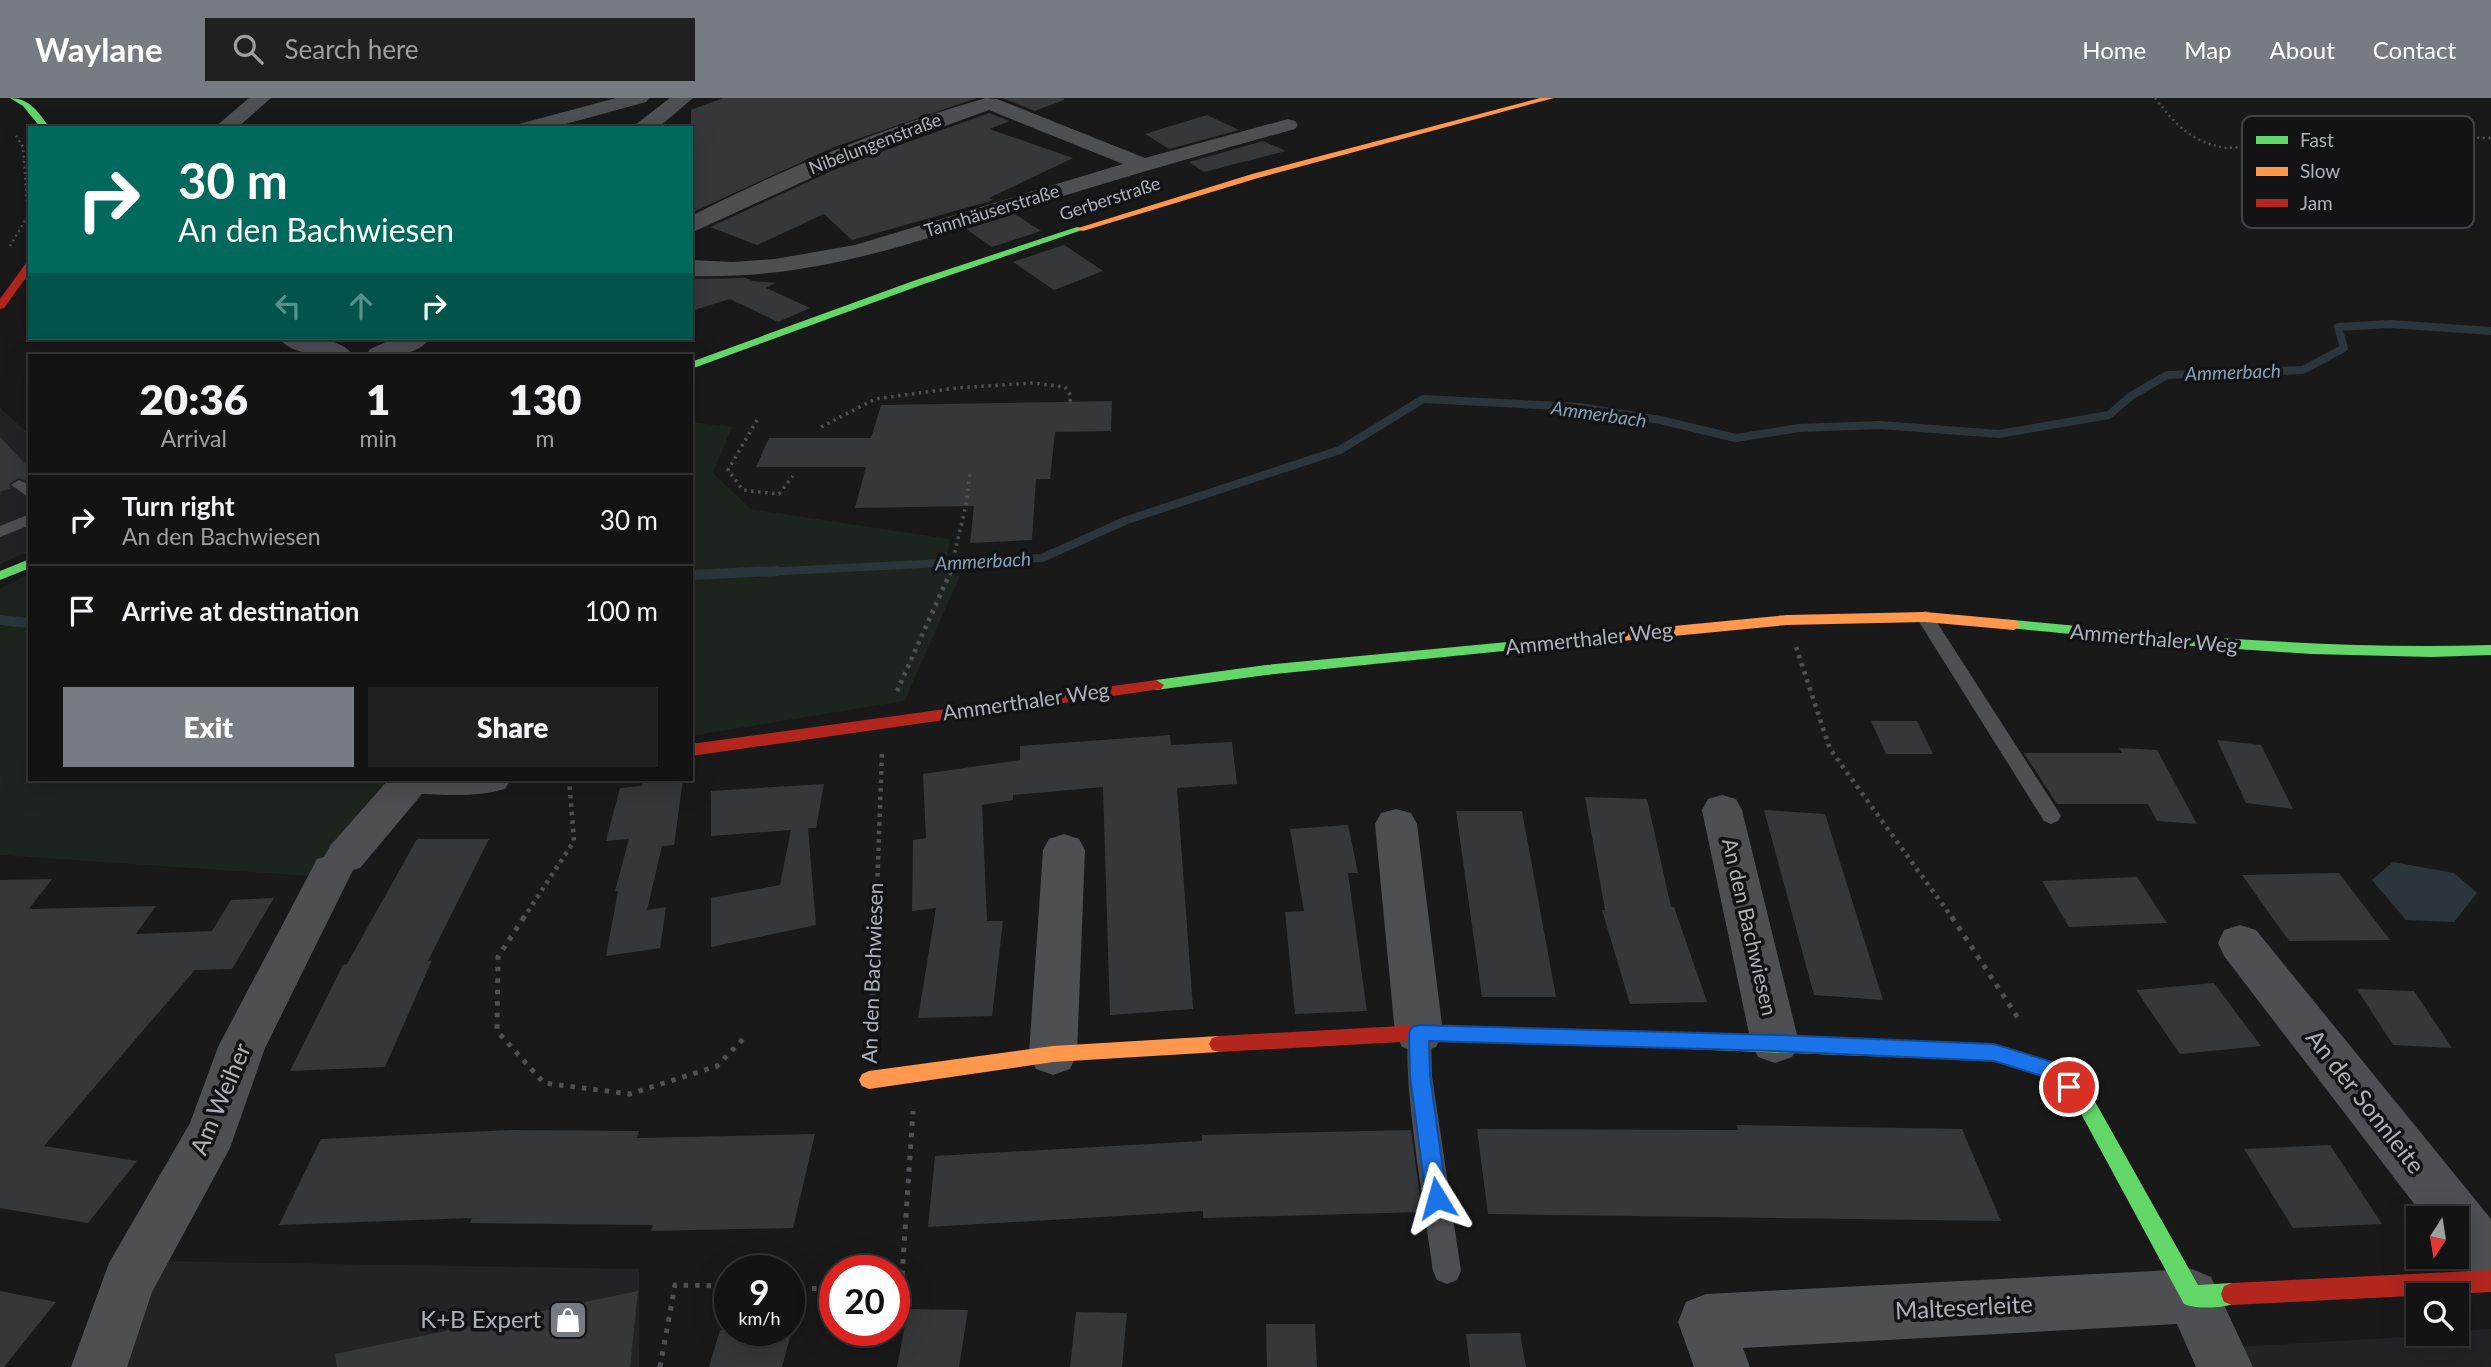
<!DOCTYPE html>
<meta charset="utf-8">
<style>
:root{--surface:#131313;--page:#202021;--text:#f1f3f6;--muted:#9d9ea0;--line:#323233;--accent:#777c82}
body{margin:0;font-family:Lato,sans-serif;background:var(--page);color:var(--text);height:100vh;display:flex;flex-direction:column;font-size:26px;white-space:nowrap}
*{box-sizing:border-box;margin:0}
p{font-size:23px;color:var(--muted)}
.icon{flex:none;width:38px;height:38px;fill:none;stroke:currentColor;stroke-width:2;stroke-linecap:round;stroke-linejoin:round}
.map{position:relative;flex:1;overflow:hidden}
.drawer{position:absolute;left:28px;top:256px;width:665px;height:427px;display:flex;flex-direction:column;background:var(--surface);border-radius:0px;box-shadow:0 7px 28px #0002,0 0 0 2px var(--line)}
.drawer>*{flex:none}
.guide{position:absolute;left:28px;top:28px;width:665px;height:214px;border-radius:0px;box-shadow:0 7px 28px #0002,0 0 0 2px var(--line);background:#00695c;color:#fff;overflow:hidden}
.needle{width:46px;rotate:192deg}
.controls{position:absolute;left:2406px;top:1108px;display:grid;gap:14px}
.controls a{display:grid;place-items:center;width:63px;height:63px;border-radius:0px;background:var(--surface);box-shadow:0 7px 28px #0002,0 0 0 2px var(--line);font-size:35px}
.speed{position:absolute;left:714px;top:1157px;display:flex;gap:14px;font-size:35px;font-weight:700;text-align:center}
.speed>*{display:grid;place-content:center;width:91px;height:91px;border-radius:50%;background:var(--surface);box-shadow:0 7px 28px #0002,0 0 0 2px var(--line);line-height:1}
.speed small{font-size:18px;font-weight:400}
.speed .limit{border:10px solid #d22;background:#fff;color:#111}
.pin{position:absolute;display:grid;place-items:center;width:60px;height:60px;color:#fff;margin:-30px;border:4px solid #fff;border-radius:50%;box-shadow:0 2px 7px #0007}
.me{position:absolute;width:77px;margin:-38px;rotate:352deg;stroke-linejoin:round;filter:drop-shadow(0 0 5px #0008)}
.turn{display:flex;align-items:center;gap:24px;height:147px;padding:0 35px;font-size:32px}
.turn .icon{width:91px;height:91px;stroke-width:2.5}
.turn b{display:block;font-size:49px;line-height:60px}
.lanes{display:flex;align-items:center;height:66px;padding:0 35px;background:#0003;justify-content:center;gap:35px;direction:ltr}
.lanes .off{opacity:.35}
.eta{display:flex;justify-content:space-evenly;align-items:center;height:119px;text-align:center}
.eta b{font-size:42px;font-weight:800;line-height:49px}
.cta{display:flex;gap:14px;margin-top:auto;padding:14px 35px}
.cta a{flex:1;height:80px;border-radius:0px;background:var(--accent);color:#fff;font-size:28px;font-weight:800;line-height:80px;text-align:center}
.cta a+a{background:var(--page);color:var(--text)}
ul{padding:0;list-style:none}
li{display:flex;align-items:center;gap:21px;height:91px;padding:0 35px;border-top:2px solid var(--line)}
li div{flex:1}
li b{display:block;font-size:26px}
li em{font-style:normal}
header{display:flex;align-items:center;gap:42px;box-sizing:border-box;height:98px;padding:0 35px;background:var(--accent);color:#fff}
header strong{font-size:33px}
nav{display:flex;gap:38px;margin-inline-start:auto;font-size:24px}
.search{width:490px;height:63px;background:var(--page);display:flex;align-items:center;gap:18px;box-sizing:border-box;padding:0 24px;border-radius:0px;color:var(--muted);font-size:26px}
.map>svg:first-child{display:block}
.built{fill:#232326}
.green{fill:#1d231d}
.water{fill:#2b363c}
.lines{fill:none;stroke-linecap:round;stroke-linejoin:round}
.stream-far1{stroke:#2b363c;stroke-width:8}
.stream{stroke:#2b363c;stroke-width:10}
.building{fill:#363739}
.path-far3{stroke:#4f5054;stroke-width:2.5;stroke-dasharray:2 3.5;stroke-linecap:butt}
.path-far2{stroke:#4f5054;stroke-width:3.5;stroke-dasharray:2.5 4.5;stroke-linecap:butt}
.path-far1{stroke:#4f5054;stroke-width:4.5;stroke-dasharray:3.5 5;stroke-linecap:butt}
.path{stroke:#4f5054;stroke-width:5;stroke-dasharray:4.5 7;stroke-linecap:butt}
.lane{fill:#4d4f52;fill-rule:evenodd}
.street{fill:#4d4f52;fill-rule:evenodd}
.fast{fill:#63d668;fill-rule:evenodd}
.slow{fill:#ff974d;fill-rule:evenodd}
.jam{fill:#b3261e;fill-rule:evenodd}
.route{fill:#1a73e8;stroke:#114b97;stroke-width:2}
.labels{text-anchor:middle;stroke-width:7;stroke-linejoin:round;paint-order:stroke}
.far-street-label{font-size:18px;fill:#aab1ba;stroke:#131315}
.far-water-label{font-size:19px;font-style:italic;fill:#80a2b6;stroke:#131315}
.street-label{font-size:21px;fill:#aab1ba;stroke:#131315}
.near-street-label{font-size:24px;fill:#aab1ba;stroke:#131315}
.near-poi-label{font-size:24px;fill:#aab1ba;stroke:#131315;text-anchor:end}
.key{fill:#131315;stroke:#404247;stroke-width:2}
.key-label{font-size:19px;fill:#aab1ba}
</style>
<header>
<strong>Waylane</strong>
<div class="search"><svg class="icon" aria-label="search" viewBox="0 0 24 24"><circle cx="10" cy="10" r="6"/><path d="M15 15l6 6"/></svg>Search here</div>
<nav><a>Home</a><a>Map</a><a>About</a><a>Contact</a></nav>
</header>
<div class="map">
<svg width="2491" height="1269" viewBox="0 0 2491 1269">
<rect width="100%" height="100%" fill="#191919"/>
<g class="built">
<path d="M0 310 30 337V453L0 466Z"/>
<path d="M155 1163 639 1171V1269H104Z"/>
<path d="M2491 1231V1269H2247L2237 1249 2457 1236V1233Z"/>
</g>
<g class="green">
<path d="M691 324 732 329 713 375 751 411 950 441 944 475 960 478 905 602H910L691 638Z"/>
<path d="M30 475V681H452L368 711 308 778 0 757V491Z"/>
</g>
<path class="water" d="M2393 764 2454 775 2477 795 2454 824 2406 822 2372 782Z"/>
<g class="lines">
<path class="stream-far1" d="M740 475 1042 460 1127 422 1340 352 1423 301 1580 309 1660 322 1736 340 1799 330 1880 327 1999 336 2109 317 2131 298 2167 277 2303 272 2344 250 2338 229 2390 226 2491 233"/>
<g class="stream">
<path d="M691 477 777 473"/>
<path d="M0 522 30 525"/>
</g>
</g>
<g class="building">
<path d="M723 0H977L834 49 691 115V12Z"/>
<path d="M1002 0H1064V2L1035 13Z"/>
<path d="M989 15 1010 23 989 31 1073 60 989 100 994 102 852 142 824 116 757 147 710 129 847 66Z"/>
<path d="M1207 17 1239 32 1169 51 1145 36Z"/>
<path d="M1263 43 1286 53 1204 74 1189 64Z"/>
<path d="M1015 116 1041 133 992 149 966 131Z"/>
<path d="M1064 147 1103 173 1054 192 1013 164Z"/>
<path d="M745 180 753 183 775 185 766 190 810 210 778 224 730 201 691 213V181Z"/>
<path d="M1112 303 1111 333 1055 334 1050 381H1036L1032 442 970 445 974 408 855 410 866 369H756L769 340H871L881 307Z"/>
<path d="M0 339 30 371V383L18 380 9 386 11 390 0 394Z"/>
<path d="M1871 623H1917L1933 656H1886Z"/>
<path d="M1170 637 1171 647 1232 644 1237 686 1177 690 1193 911 1110 917 1103 689 1013 697V702L982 707 987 823H1003L992 918 918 920 936 810 912 813 913 742 926 740 923 676 1020 662V648Z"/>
<path d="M2217 642 2261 647 2293 711 2246 705Z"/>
<path d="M2119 650 2157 652 2197 726 2157 723 2148 706H2057L2024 655H2122Z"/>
<path d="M644 681H683L674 747 662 748 647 812 666 809 660 850 606 858 618 793H615L629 741 606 743 620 690 642 688Z"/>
<path d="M824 686 816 730H808L816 827 711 849V800L780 787 791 732 711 738V693Z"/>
<path d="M1585 699 1647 701 1671 809H1674L1707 904 1630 906 1602 812H1605Z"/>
<path d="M1764 712 1825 716 1883 902 1814 897Z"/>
<path d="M1456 713H1522L1556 899H1482Z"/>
<path d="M1348 727 1358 775H1348L1367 913 1295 916 1285 814 1304 813 1290 731Z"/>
<path d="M417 741H489L428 863 432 862 385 969 290 973 343 867 347 866Z"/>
<path d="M2339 775 2390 842 2289 843 2242 777Z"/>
<path d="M2137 779 2167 825 2069 829 2042 783Z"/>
<path d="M52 781 29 811 156 808 136 836 212 833 231 802 274 800 232 871 195 872 44 1048 137 1063 88 1125 0 1110V782Z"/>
<path d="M2214 885 2261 948 2180 956 2136 892Z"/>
<path d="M2357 891 2414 893 2452 950 2393 947Z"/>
<path d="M1737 1027 1962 1031 2001 1123 1488 1116 1477 1031 1738 1032Z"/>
<path d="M510 1032 639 1033 637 1040 815 1036 793 1130 651 1133 653 1127 470 1125 472 1120 279 1127 321 1041Z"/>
<path d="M1411 1032 1422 1114 1203 1120V1113L928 1129 935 1058 1202 1043V1037Z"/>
<path d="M2330 1047 2382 1126 2293 1130 2244 1051Z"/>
<path d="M0 1193 56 1204 4 1269H0Z"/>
<path d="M638 1193 630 1269H337L335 1256Z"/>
<path d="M908 1211 968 1212 959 1269H897Z"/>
<path d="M1076 1214 1127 1215 1122 1269H1070Z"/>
<path d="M1266 1226H1315L1317 1269H1267Z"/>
<path d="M720 1232H792L782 1269H709Z"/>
<path d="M1520 1235 1526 1269H1470L1466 1236Z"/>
</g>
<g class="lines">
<g class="path-far3">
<path d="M2155 0C2176 27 2191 44 2226 50L2420 39 2491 40"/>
<path d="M10 148 28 118 23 49 16 38"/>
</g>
<g class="path-far2">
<path d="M757 322 728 372 743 392 779 396 793 378"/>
<path d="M821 329 875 301 956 290 1033 285 1065 289 1071 298 1070 304"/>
<path d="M950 475 966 407 970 376"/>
</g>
<g class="path-far1">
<path d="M1796 549 1830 651 1953 821"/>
<path d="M897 593 951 473"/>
<path d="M523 821 574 743 569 681"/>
<path d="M876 821 882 654"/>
</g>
<g class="path">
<path d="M524 819 498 859 497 933 544 985 630 996 717 968 746 938"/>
<path d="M1952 819 2020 923"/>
<path d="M871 943 876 819"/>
<path d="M789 1190 835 1191"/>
<path d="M894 1193H901L913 1013"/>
<path d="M660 1269 675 1187 730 1188"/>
</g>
<g class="lane">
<path d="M19 382 30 387V400L11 387Z"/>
<path d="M30 416V427L0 439V428Z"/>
<path d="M1925 513 1931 515 2058 713 2061 718 2058 723 2051 726 2044 723 1916 519Z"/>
<path d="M1419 925 1427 928 1431 935 1432 978 1461 1173 1457 1182 1447 1186 1437 1182 1433 1173C1428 1131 1397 956 1411 928Z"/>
</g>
<g class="street">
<path d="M249 0H271L237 30H214Z"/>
<path d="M616 0H649L646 4 551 30H516L519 26Z"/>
<path d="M670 0H693L659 29 631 30Z"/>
<path d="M986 0 997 1 1145 60 1288 21 1295 23 1298 27 1295 31C1208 55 1121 80 1034 107 917 143 816 182 691 178V162L733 164 775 161 855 147 1123 66 989 12 846 64 691 135V118C785 70 884 29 986 0Z"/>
<path d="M279 240C301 239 339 237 353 257 331 258 294 260 279 240Z"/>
<path d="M395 240H430C416 260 387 258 366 257L370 251Z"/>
<path d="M389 681H511L505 691C477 699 451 697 422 696L360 770 353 772 265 950 230 1050 152 1194 127 1269H71L109 1165 190 1025 218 949 317 761 324 759 330 748Z"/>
<path d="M1722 697 1736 701 1742 712 1799 945 1792 959 1775 965 1758 959 1751 945 1702 712 1708 701Z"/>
<path d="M1396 711 1411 715 1417 726 1443 935 1436 949 1419 955 1402 949 1395 935 1375 726 1381 715Z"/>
<path d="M1064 736 1079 741 1085 752 1077 956 1070 971 1053 977 1036 971 1029 956 1043 752 1049 741Z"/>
<path d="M2240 827 2256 832 2491 1121V1189L2472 1181 2454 1158H2457V1120H2425L2224 858 2218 845 2224 832Z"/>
<path d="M2192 1171 2211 1179 2253 1269H2196L2177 1226 1743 1250 1750 1269H1694L1678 1224 1686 1204 1706 1196Z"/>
</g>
<g class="fast">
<path d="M10 0C30 0 39 15 50 30H41L23 8Z"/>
<path d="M1077 129 1085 131 924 186 691 271V264L916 182Z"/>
<path d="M30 461V470L0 482V473Z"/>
<path d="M2014 522C2173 537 2331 552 2491 547V557L2431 559 2312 556 2193 548 2009 530 2007 527Z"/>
<path d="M1539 541 1544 543 1546 546 1544 549 1266 577 1156 592 1148 587 1156 582 1266 567Z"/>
<path d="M1687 935 1994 947 2059 966 2093 1000 2198 1187 2232 1185 2240 1188 2243 1196 2240 1204C2225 1210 2199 1212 2184 1206L2079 1012 2046 979 1994 963 1687 951 1680 949 1677 943 1680 937Z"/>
</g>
<g class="slow">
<path d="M1540 0H1554L1258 80 1083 133 1075 131 1252 76Z"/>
<path d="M1925 514 2014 522 2021 527 2014 532 1925 524 1787 527 1539 551 1532 546 1539 541 1787 517Z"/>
<path d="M1219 938 1226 940 1229 946 1226 952 1219 954 1053 964 869 991 862 988 859 982 862 976 869 973 1053 948Z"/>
</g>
<g class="jam">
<path d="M30 164V174L4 210 0 211V201L26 165Z"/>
<path d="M1156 582 1164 587 1161 591 691 658V646Z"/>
<path d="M1419 927 1687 935 1694 937 1697 943 1694 949 1687 951 1419 943 1219 954 1212 952 1209 946 1212 940 1219 938Z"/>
<path d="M2491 1172V1194L2232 1207 2224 1204 2221 1196 2224 1188 2232 1185Z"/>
</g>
</g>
<path class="route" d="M1419 927 1775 937 1994 946 2059 966 2079 989 2076 995 2069 998 2062 995 2045 979 1994 963 1775 953 1429 943 1430 978 1447 1100 1444 1107 1437 1110 1429 1107 1426 1100 1410 978 1409 935 1412 929Z"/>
<defs>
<g id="shop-square" transform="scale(2.0125)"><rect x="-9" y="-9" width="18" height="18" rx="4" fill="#777c82" stroke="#131315"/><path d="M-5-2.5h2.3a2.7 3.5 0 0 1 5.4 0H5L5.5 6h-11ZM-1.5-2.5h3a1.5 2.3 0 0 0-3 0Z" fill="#fff"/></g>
</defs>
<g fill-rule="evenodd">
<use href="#shop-square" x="568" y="1222"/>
</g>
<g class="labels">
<g class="far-street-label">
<text transform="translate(875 46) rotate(-21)" y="6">Nibelungenstraße</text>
<text transform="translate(1110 101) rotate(-18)" y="6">Gerberstraße</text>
<text transform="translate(992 113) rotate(-17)" y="6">Tannhäuserstraße</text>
</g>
<g class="far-water-label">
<text transform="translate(2233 274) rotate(-2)" y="7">Ammerbach</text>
<text transform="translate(1599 316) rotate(8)" y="7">Ammerbach</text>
<text transform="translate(983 463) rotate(-3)" y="7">Ammerbach</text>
</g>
<g class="street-label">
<text transform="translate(1589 541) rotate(-6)" y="7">Ammerthaler Weg</text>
<text transform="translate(2154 541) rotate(5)" y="7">Ammerthaler Weg</text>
<text transform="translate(1026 604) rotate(-8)" y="7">Ammerthaler Weg</text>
<text transform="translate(1749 829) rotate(77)" y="7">An den Bachwiesen</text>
<text transform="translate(873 875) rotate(-88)" y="7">An den Bachwiesen</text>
</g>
<g class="near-street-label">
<text transform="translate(221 1001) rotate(-67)" y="8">Am Weiher</text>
<text transform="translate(2365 1004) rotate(52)" y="8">An der Sonnleite</text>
<text transform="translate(1964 1210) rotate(-3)" y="8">Malteserleite</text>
</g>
<g class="near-poi-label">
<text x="541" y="1230">K+B Expert</text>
</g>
</g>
<rect x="2242" y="18" width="232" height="112" rx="10" class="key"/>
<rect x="2256" y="38" width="32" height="8" fill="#63d668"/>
<rect x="2256" y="69" width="32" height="9" fill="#ff974d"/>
<rect x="2256" y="101" width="32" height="8" fill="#b3261e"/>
<g class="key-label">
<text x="2300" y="49">Fast</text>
<text x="2300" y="80">Slow</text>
<text x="2300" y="112">Jam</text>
</g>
</svg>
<div class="controls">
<a><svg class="needle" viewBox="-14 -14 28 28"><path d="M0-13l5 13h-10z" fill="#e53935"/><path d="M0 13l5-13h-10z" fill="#9d9ea0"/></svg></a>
<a><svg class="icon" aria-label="search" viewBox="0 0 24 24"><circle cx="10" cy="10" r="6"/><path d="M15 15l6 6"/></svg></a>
</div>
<div class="speed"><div>9<small>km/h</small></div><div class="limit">20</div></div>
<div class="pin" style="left:2069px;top:989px;background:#d93025"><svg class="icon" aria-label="arrive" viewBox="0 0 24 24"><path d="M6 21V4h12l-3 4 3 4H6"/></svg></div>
<svg class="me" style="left:1437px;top:1100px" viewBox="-20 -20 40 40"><path d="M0-17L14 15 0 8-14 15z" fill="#1a73e8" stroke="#fff" stroke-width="4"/></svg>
<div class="guide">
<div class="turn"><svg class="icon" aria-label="right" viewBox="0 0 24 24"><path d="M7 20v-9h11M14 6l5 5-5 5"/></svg><div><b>30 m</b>An den Bachwiesen</div></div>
<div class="lanes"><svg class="icon off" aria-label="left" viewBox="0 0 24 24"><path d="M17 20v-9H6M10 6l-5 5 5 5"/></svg><svg class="icon off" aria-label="ahead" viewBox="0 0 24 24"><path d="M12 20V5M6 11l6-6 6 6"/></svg><svg class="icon" aria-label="right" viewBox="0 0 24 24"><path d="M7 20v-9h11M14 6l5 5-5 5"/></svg></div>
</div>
<section class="drawer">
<div class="eta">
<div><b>20:36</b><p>Arrival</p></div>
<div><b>1</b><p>min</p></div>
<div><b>130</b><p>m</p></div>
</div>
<ul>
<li><svg class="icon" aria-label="right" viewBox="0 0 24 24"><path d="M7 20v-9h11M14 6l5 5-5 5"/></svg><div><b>Turn right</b><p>An den Bachwiesen</p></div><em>30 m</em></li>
<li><svg class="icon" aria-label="arrive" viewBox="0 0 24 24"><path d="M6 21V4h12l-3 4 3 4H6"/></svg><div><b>Arrive at destination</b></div><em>100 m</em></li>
</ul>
<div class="cta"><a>Exit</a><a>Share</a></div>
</section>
</div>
